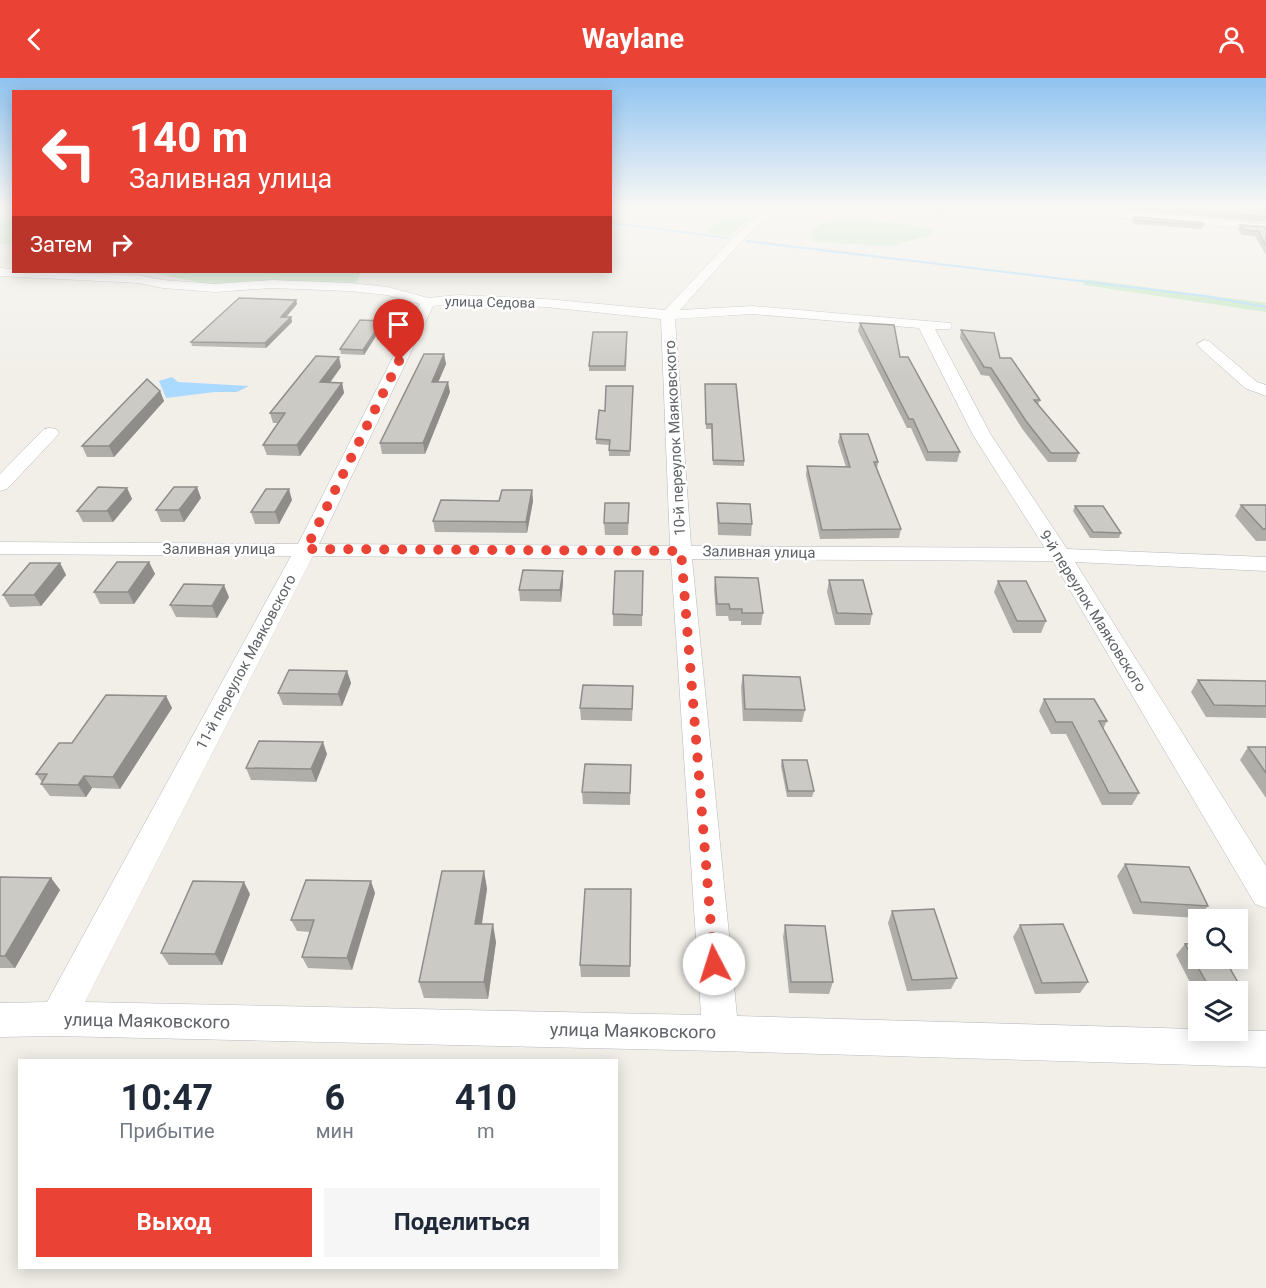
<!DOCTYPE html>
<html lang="ru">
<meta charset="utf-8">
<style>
:root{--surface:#fff;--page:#f6f6f7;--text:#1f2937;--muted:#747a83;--accent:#ea4335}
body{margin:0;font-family:Roboto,sans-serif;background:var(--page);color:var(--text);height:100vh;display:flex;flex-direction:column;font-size:22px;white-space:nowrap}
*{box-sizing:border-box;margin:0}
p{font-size:20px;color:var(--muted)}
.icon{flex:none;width:33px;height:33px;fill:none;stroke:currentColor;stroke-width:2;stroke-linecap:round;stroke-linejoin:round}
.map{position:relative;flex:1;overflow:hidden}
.details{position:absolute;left:18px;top:981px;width:600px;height:210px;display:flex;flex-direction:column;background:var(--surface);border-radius:0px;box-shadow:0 3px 15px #0003}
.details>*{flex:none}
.guide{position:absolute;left:12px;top:12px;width:600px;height:183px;border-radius:0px;box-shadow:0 3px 15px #0003;background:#ea4335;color:#fff;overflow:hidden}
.buttons{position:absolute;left:1188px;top:831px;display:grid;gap:12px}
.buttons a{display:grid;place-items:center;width:60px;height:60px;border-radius:0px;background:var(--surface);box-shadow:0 3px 15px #0003;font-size:30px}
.pin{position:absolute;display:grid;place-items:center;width:51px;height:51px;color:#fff;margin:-62px -26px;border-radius:50% 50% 50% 0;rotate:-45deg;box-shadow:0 0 6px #0007}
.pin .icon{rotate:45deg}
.me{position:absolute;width:66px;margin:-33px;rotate:355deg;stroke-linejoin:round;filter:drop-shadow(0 0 4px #0008)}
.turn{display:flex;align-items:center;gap:21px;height:126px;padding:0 18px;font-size:27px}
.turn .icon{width:78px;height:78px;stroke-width:2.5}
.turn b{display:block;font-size:42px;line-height:51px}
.then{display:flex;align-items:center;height:57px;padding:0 18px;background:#0003;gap:12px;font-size:22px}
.eta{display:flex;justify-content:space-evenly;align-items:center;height:102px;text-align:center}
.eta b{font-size:36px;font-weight:700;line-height:42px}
.primary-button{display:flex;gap:12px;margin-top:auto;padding:12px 18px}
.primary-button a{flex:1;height:69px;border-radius:0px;background:var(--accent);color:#fff;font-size:24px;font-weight:700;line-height:69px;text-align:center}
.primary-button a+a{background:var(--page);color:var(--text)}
header{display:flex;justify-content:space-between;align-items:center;height:78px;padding:0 18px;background:var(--accent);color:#fff;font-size:27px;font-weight:700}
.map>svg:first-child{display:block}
.green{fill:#c5e8c5}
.water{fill:#aadaff}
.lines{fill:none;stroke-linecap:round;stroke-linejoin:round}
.stream{fill:#aadaff;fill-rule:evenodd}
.street-casing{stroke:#b5b8bc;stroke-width:1}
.street{fill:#fff;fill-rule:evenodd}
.wall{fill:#afaea9}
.shaded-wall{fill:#8f8d8a}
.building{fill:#cccac5;stroke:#8f8d8a;stroke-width:1.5}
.route{stroke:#ea4335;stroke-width:10;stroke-dasharray:0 18}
.labels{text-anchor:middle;stroke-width:5;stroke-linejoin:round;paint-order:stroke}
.far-street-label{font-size:14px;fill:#5f6368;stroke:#fff}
.street-label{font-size:15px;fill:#5f6368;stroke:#fff}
.near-street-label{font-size:18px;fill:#5f6368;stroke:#fff}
</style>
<header><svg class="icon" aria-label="back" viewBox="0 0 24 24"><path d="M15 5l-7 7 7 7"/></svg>Waylane<svg class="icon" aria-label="person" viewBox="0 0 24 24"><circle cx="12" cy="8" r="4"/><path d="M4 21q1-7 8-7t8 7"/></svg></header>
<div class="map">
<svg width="1266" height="1210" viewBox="0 0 1266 1210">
<rect width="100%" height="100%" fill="#f1efe8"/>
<g class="green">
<path d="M730 139H746L751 141 728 158 708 155V150Z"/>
<path d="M840 141 889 144 935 151 932 157 890 168 816 164 810 158C815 145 828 144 840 141Z"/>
<path d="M0 142H13V167L0 165Z"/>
<path d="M147 194H361L355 207 219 208Z"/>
<path d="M1082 201 1266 225V234L1084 207Z"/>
</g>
<path class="water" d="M172 299 178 304 249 308 237 314H215L166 320 159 303Z"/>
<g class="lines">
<g class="stream">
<path d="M610 144 728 159 730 160 728 161 610 146Z"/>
<path d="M747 162 1205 217 1266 228V230L1205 219 746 164Z"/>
</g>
<g class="street-casing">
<g id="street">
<path d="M766 129H778L737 168 680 232 752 228 950 245 952 248 950 251H935L991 357 1067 471 1266 479V493L1075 484 1266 788V830L1255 826 1053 483 692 481 737 938 1266 953V989L720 973 57 958 0 959V925L47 924 291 478 0 476V464L298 466 420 226 387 217 350 213 272 210 215 214 163 210 139 205 0 198V190L14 191V194L139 197 163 202 215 206 272 202 350 205 388 209 428 220 458 217 546 221 665 232 729 164ZM458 225 546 229 661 241 670 468 319 466 433 228ZM752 236 919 250 973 357 1045 470 691 468 675 241ZM313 478 671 481 701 937 85 924Z"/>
<path d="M1023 129 1096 130 1266 146V152L1028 132Z"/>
<path d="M1204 262 1209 263 1257 304 1266 307V318L1245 310 1199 269 1197 266Z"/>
<path d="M50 350 56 351 59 355 56 359 7 411 0 413V396L44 351Z"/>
</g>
</g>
<use href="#street" class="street"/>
</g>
<g class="wall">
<path d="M900 129H945V133Z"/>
<path d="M1126 129H1266V144L1127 131Z"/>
<path d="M1134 139 1203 147 1201 151 1134 146 1132 143Z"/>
<path d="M1240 147 1266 149V177L1255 158 1242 157 1238 152Z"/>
<path d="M296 222 297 226 286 239H291L292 244 266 270 192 268 191 264Z"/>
<path d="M382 243 383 247 364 277 341 276 340 271Z"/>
<path d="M860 245 900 279 960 374 957 384 926 383 911 350H907L858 253Z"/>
<path d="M961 252 1000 280 1040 322 1038 327 1079 375 1076 384H1048L1023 352 989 298 981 297 960 260Z"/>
<path d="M627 254 626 293H589V288Z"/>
<path d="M444 276 446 286 438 304 450 314 425 376H382L380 365Z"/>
<path d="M341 289 330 305H342L344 315 300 378 267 377 263 367 278 345H273L270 335Z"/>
<path d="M705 306 744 383V388L713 387 711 351H706Z"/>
<path d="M633 308 630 378H609V367L596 366V361L605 333Z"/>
<path d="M160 313 164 323 114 379H87L82 368Z"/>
<path d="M840 356 878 384 877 391 901 451 899 460 820 461 806 397 807 388 846 389 838 364Z"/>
<path d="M127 410 132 421 113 444H83L77 433Z"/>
<path d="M532 412 533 423 527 455 435 454 433 443Z"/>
<path d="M201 420 184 444H161L156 432Z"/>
<path d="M292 422 279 446H255L251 434Z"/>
<path d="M629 425 628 457H605L604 445Z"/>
<path d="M717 425 752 446 751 458 718 457 717 436Z"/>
<path d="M1241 427H1266V463H1256L1235 438Z"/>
<path d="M1075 428 1121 455 1119 460H1090L1073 433Z"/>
<path d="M149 484 155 496 134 526H100L94 514Z"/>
<path d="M60 485 66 497 41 528 10 529 3 517Z"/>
<path d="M563 493V504L561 524 520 523 519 512Z"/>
<path d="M643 493 642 548H613V536Z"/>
<path d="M715 499 763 535 761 547H741V543H729L728 538H716L714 511Z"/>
<path d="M829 502 872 536 870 547H835L827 514Z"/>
<path d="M998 503 1046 543 1041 555H1013L994 514Z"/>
<path d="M229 519 217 540 176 539 170 527Z"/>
<path d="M347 593 351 605 342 628 283 627 278 615Z"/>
<path d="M743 597 805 632 802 644 743 643 741 609Z"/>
<path d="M1198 602 1266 603V640L1206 639 1191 614Z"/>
<path d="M166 618 172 630 120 711 92 710 86 719 50 718 41 706 42 704 36 696 72 665Z"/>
<path d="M633 620 632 643 581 642 580 630Z"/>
<path d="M1044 621 1107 643 1103 651 1139 715 1132 727H1102L1066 656H1051L1039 633Z"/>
<path d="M1248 669H1266V720L1240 682Z"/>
<path d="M327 676 316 704 251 702 246 690Z"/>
<path d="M782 682 814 713 812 719H787L781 688Z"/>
<path d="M631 687 630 727 583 726 582 714Z"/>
<path d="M1125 786 1208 828 1198 840 1133 836 1117 798Z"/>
<path d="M484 793 487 811 482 846 496 864 488 921 424 920 419 904Z"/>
<path d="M0 799 51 800 60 812 15 890H0Z"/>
<path d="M631 811 630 899H581L580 887Z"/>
<path d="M375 815 352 892 308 890 302 879 310 854 297 853 291 842Z"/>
<path d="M250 816 222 887H169L161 875Z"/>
<path d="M892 833 957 900 951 911 907 913 888 845Z"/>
<path d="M785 847 833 904 829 916 789 915 783 859Z"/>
<path d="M1020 847 1088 904 1080 915 1035 916 1013 859Z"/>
<path d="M1185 866 1240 908 1235 914H1198V920L1176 877Z"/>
</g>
<g class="shaded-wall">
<path d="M296 222 297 226 282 244 281 239Z"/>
<path d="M291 239 292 244 266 270 265 265Z"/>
<path d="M382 243 383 247 364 277 363 272Z"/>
<path d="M444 276 446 286 434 314 432 304Z"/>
<path d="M339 279 341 289 322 315 320 304Z"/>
<path d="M448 304 450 314 425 376 423 365Z"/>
<path d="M342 305 344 315 300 378 297 367Z"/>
<path d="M160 313 164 323 114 379 109 368Z"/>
<path d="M197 409 201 420 184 444 179 432Z"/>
<path d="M127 410 132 421 113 444 107 433Z"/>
<path d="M289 411 292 422 279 446 275 434Z"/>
<path d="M532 412 533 423 527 455 526 444Z"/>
<path d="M149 484 155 496 134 526 128 514Z"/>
<path d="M60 485 66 497 41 528 34 517Z"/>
<path d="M563 493V504L561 524 560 512Z"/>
<path d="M224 507 229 519 217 540 212 528Z"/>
<path d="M347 593 351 605 342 628 338 616Z"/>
<path d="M166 618 172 630 120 711 113 699Z"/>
<path d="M323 664 327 676 316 704 311 691Z"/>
<path d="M84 698 92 710 86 719 78 707Z"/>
<path d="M484 793 487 811 479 863 475 846Z"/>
<path d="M51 800 60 812 15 890 5 878Z"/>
<path d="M371 803 375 815 352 892 347 880Z"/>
<path d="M244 804 250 816 222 887 215 876Z"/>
<path d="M493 846 496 864 488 921 484 904Z"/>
</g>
<g class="building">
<path d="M1165 129H1266V139Z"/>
<path d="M1134 139 1203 145V147L1135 142Z"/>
<path d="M1240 147 1266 149V168L1258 153 1244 152Z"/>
<path d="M239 220 296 222 281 239H291L265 265 191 264Z"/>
<path d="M360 242 382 243 363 272 340 271Z"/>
<path d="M860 245 894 247 900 279H908L960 374H928L913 341H909Z"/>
<path d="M961 252 994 255 1000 280H1011L1040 322H1034L1079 375H1051L1026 343 991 290 984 289Z"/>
<path d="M593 254H627L625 288H589Z"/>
<path d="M424 276H444L432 304H448L423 365H380Z"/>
<path d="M316 278 339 279 320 304 342 305 297 367H263L285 335H270Z"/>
<path d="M147 301 160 313 109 368H82Z"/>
<path d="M705 306H736L744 383 713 382 712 346H706Z"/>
<path d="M606 308H633L630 373 609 372 610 362 596 361 599 332 605 333Z"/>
<path d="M840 356H868L878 384H874L901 451 822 452 807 388 850 389Z"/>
<path d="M98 409 127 410 107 433H77Z"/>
<path d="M174 409H197L179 432H156Z"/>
<path d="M266 411H289L275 434H251Z"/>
<path d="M502 412H532L526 444 433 443 441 422 499 423Z"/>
<path d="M605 425H629L628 445H604Z"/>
<path d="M717 425 750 426 752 446 719 445Z"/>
<path d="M1241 427H1266V451H1263Z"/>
<path d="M1075 428H1103L1121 455 1093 454Z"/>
<path d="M117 484H149L128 514H94Z"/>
<path d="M30 485H60L34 517H3Z"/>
<path d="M523 492 563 493 560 512H519Z"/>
<path d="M615 493H643L642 537 613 536Z"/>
<path d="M715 499 758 500 763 535H742V531H730L729 526H717Z"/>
<path d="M829 502H863L872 536 837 535Z"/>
<path d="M998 503H1026L1046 543H1017Z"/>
<path d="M184 506 224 507 212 528 170 527Z"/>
<path d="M289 592 347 593 338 616 278 615Z"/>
<path d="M743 597 800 599 805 632 745 631Z"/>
<path d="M1198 602 1266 603V628L1214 627Z"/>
<path d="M583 607 633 608 632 631 580 630Z"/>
<path d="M106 617 166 618 113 699 84 698 78 707 41 706 47 696H36L59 665H72Z"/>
<path d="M1044 621H1094L1107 643H1099L1139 715H1109L1072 644H1056Z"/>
<path d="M259 663 323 664 311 691 246 690Z"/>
<path d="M1248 669H1266V695Z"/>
<path d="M782 682H807L814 713H788Z"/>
<path d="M585 686 631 687 630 715 582 714Z"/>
<path d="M1125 786 1189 789 1208 828 1141 824Z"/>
<path d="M442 793H484L475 846H493L484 904H419Z"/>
<path d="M0 799 51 800 5 878H0Z"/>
<path d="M306 802 371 803 347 880 302 879 314 842H291Z"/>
<path d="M193 803 244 804 215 876 161 875Z"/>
<path d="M585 811H631L630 888 580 887Z"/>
<path d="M934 831 957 900 912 902 892 833Z"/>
<path d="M1063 846 1088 904 1042 905 1020 847Z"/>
<path d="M785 847 825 848 833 904H791Z"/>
<path d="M1198 865V880H1224L1240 908 1209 909 1185 866Z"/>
</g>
<linearGradient id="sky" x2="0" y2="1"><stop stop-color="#8fc3f1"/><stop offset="0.43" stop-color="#f9f8f5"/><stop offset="1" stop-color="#f9f8f5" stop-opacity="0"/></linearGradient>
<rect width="1266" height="299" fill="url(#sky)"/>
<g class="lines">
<path class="route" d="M399 283 306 471 681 473 714 886"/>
</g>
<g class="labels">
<g class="far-street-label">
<text transform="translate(490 224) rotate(1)" y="5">улица Седова</text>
</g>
<g class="street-label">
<text transform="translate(675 360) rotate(-93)" y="5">10-й переулок Маяковского</text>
<text x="219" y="476">Заливная улица</text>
<text transform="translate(759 474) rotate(1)" y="5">Заливная улица</text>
<text transform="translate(1093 533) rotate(58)" y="5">9-й переулок Маяковского</text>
<text transform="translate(246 584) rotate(-62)" y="5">11-й переулок Маяковского</text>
</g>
<g class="near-street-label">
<text transform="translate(147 943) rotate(1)" y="6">улица Маяковского</text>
<text transform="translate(633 953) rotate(1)" y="6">улица Маяковского</text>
</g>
</g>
</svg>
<div class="buttons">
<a><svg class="icon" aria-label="search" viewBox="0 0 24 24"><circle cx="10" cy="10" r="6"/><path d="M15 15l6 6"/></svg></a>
<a><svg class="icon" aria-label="layers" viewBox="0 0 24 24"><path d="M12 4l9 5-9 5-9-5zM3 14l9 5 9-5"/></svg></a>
</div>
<div class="pin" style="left:399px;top:283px;background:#d93025"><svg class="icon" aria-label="arrive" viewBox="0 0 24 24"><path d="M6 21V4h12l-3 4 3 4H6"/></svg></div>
<svg class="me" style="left:714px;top:886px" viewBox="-20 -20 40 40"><circle r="19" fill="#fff"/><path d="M0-13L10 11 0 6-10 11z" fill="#ea4335"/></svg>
<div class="guide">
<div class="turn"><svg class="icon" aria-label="left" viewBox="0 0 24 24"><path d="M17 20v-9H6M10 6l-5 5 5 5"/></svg><div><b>140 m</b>Заливная улица</div></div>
<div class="then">Затем<svg class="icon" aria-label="right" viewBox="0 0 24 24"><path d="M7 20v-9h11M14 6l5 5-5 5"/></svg></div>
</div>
<section class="details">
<div class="eta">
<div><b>10:47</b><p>Прибытие</p></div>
<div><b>6</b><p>мин</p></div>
<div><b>410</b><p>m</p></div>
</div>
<div class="primary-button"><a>Выход</a><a>Поделиться</a></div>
</section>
</div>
